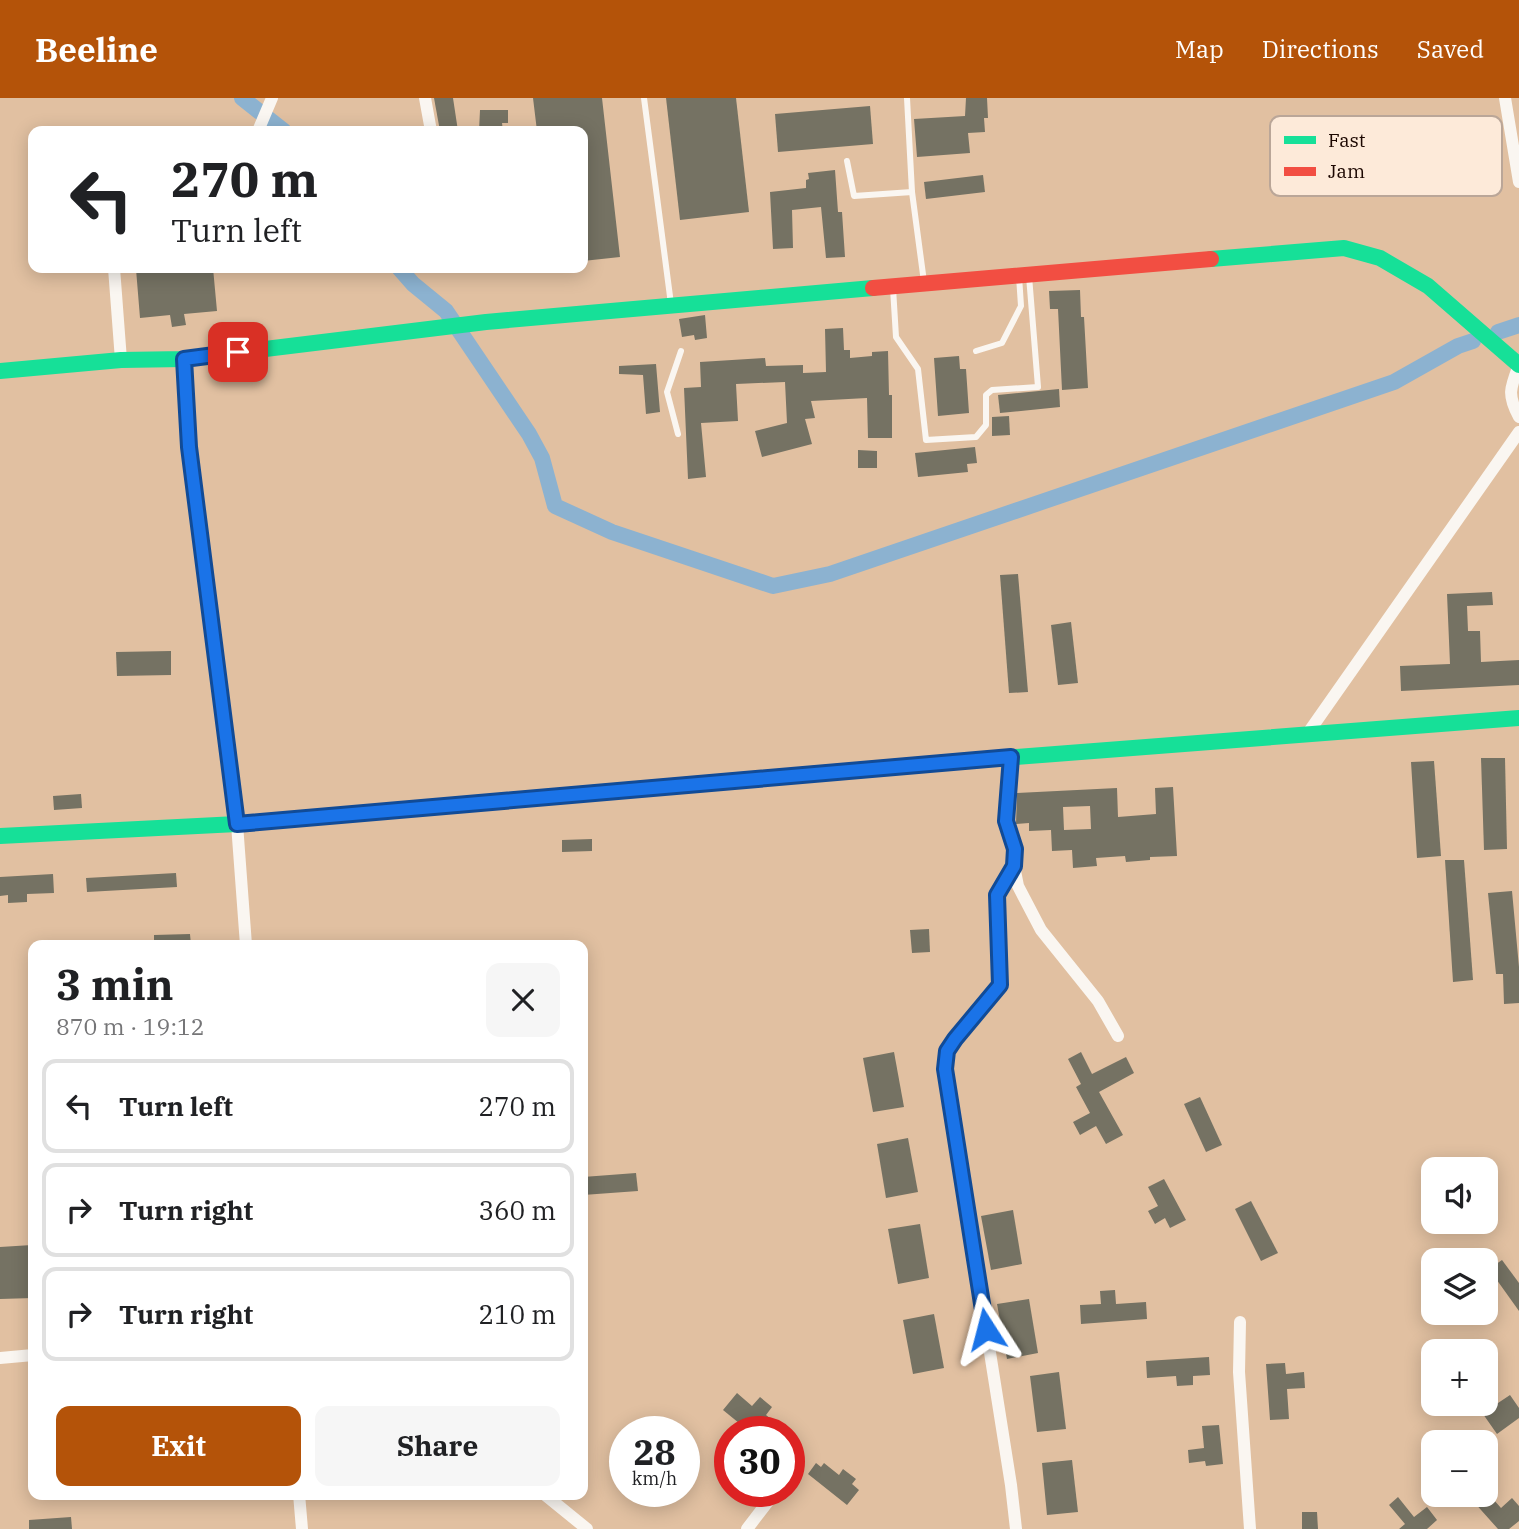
<!DOCTYPE html>
<meta charset="utf-8">
<style>
:root{--surface:#fff;--page:#f6f6f6;--text:#202124;--muted:#757577;--line:#e0e0e0;--accent:#b45309}
body{margin:0;font-family:"IBM Plex Serif",serif;background:var(--page);color:var(--text);height:100vh;display:flex;flex-direction:column;font-size:26px;white-space:nowrap}
*{box-sizing:border-box;margin:0}
p{font-size:23px;color:var(--muted)}
.icon{flex:none;width:38px;height:38px;fill:none;stroke:currentColor;stroke-width:2;stroke-linecap:round;stroke-linejoin:round}
.map{position:relative;flex:1;overflow:hidden}
.side{position:absolute;left:28px;top:842px;width:560px;height:560px;display:flex;flex-direction:column;background:var(--surface);border-radius:14px;box-shadow:0 4px 18px #0003}
.side>*{flex:none}
.guide{position:absolute;left:28px;top:28px;width:560px;height:147px;border-radius:14px;box-shadow:0 4px 18px #0003;background:#fff;color:var(--text);overflow:hidden}
.controls{position:absolute;left:1421px;top:1059px;display:grid;gap:14px}
.controls a{display:grid;place-items:center;width:77px;height:77px;border-radius:14px;background:var(--surface);box-shadow:0 4px 18px #0003;font-size:35px}
.speed{position:absolute;left:609px;top:1318px;display:flex;gap:14px;font-size:35px;font-weight:700;text-align:center}
.speed>*{display:grid;place-content:center;width:91px;height:91px;border-radius:50%;background:var(--surface);box-shadow:0 4px 18px #0003;line-height:1}
.speed small{font-size:18px;font-weight:400}
.speed .limit{border:10px solid #d22;background:#fff;color:#111}
.pin{position:absolute;display:grid;place-items:center;width:60px;height:60px;color:#fff;margin:-30px;border-radius:14px;box-shadow:0 4px 10px #0006}
.me{position:absolute;width:77px;margin:-38px;rotate:351deg;stroke-linejoin:round;filter:drop-shadow(0 0 5px #0008)}
.turn{display:flex;align-items:center;gap:24px;height:147px;padding:0 28px;font-size:32px}
.turn .icon{width:91px;height:91px;stroke-width:2.5}
.turn b{display:block;font-size:49px;line-height:60px}
.round{display:grid;place-items:center;flex:none;width:74px;height:74px;border-radius:14px;background:var(--page)}
.headline{display:flex;align-items:center;justify-content:space-between;height:119px;padding:0 28px}
h1{font-size:42px;font-weight:700;line-height:52px}
.cta{display:flex;gap:14px;margin-top:auto;padding:14px 28px}
.cta a{flex:1;height:80px;border-radius:14px;background:var(--accent);color:#fff;font-size:28px;font-weight:700;line-height:80px;text-align:center}
.cta a+a{background:var(--page);color:var(--text)}
ul{padding:0;list-style:none}
li{display:flex;align-items:center;gap:21px;height:94px;margin:0 14px 10px;padding:0 14px;border:4px solid var(--line);border-radius:14px}
li div{flex:1}
li b{display:block;font-size:26px}
li em{font-style:normal}
header{display:flex;align-items:center;gap:42px;box-sizing:border-box;height:98px;padding:0 35px;background:var(--accent);color:#fff}
header strong{font-size:33px}
nav{display:flex;gap:38px;margin-inline-start:auto;font-size:24px}
.map>svg:first-child{display:block}
.lines{fill:none;stroke-linecap:round;stroke-linejoin:round}
.canal{stroke:#8cb2d0;stroke-width:16}
.building{fill:#757263;fill-rule:evenodd}
.lane{stroke:#faf6f1;stroke-width:6}
.street{stroke:#faf6f1;stroke-width:12}
.fast{stroke:#16e098;stroke-width:16}
.jam{stroke:#f24e42;stroke-width:16}
.route-casing{stroke:#114b97;stroke-width:18}
.route{stroke:#1a73e8;stroke-width:12}
.key{fill:#fdead9;stroke:#baa698;stroke-width:2}
.key-label{font-size:19px;fill:#1c0700}
</style>
<header>
<strong>Beeline</strong>
<nav><a>Map</a><a>Directions</a><a>Saved</a></nav>
</header>
<div class="map">
<svg width="1519" height="1431" viewBox="0 0 1519 1431">
<rect width="100%" height="100%" fill="#e1c0a1"/>
<g class="lines">
<g class="canal">
<path d="M242 0 284 33"/>
<path d="M399 170 413 186 446 213 529 336 542 360 555 408 612 434 773 488 830 476 1394 284 1458 248 1473 243"/>
<path d="M1498 234 1519 227"/>
</g>
</g>
<g class="building">
<path d="M434 0H453L458 33H440Z"/>
<path d="M533 0H602L620 159 583 163V33H537Z"/>
<path d="M666 0H736L749 114 680 122Z"/>
<path d="M966 0H987L988 20H984L985 34 968 35 970 55 917 59 914 21 965 18Z"/>
<path d="M870 8 873 46 778 54 775 16Z"/>
<path d="M480 12H508V25H502L503 33H479Z"/>
<path d="M835 72 838 114H842L845 159 826 160 821 109 792 112 793 150 773 151 770 94 806 90V82L809 81 808 75Z"/>
<path d="M983 77 985 94 926 101 924 84Z"/>
<path d="M213 170 217 213 184 216 186 227 172 229 170 217 140 220 136 171Z"/>
<path d="M1080 192 1081 219H1084L1088 290 1062 292 1058 211H1050L1049 193Z"/>
<path d="M705 217 707 240 695 242 694 237 682 239 679 221Z"/>
<path d="M843 230 844 252H850V260L872 258V254L888 253 889 297H892V340H868L867 300 811 303 815 320 805 321 812 346 762 359 755 333 787 325 785 284 736 286 738 323 701 325 706 379 688 381 684 290 701 289 700 264 765 260 766 268 803 267V275L826 274 825 231Z"/>
<path d="M959 258 960 271H966L969 315 938 318 934 260Z"/>
<path d="M656 266 660 314 646 316 643 277 619 276V268Z"/>
<path d="M1059 291 1060 309 1000 315 998 297Z"/>
<path d="M1009 318 1010 337 992 338V319Z"/>
<path d="M975 349 977 365 967 366 968 374 918 379 915 355Z"/>
<path d="M858 352 877 353V370H858Z"/>
<path d="M1018 476 1028 594 1009 595 1000 477Z"/>
<path d="M1492 494 1493 507 1467 508 1468 533H1480L1481 564 1519 562V587L1401 593 1400 568 1450 566 1447 496Z"/>
<path d="M1071 524 1078 585 1058 587 1051 527Z"/>
<path d="M171 553V577L117 578 116 554Z"/>
<path d="M1481 660H1505L1507 751 1484 752Z"/>
<path d="M1434 663 1441 758 1417 760 1411 664Z"/>
<path d="M1173 689 1177 758 1150 759V762L1126 764 1125 758 1096 760 1097 768 1073 770 1072 752 1052 753 1051 732 1029 733V725L1016 726 1017 695 1117 690 1118 719 1156 716 1155 690ZM1090 708 1091 731 1064 732 1063 709Z"/>
<path d="M81 696 82 710 54 712 53 698Z"/>
<path d="M592 741V753L562 754V742Z"/>
<path d="M1445 762H1464L1473 882 1453 884Z"/>
<path d="M176 775 177 789 87 794 86 780Z"/>
<path d="M53 776 54 795 27 796V804L8 805V797L0 798V779Z"/>
<path d="M1512 793 1519 869V905L1504 906 1503 876H1496L1488 795Z"/>
<path d="M929 831 930 854 912 855 910 832Z"/>
<path d="M190 836 191 847H154V837Z"/>
<path d="M894 954 904 1009 873 1014 863 960Z"/>
<path d="M1081 954 1092 976 1126 959 1134 975 1099 994 1123 1037 1106 1046 1096 1028 1080 1037 1073 1024 1090 1015 1076 989 1081 986 1068 961Z"/>
<path d="M1200 999 1222 1047 1206 1054 1184 1006Z"/>
<path d="M908 1040 918 1094 886 1100 877 1046Z"/>
<path d="M636 1075 638 1093 583 1097V1079Z"/>
<path d="M1164 1081 1186 1122 1170 1130 1165 1120 1155 1126 1148 1113 1158 1108 1148 1089Z"/>
<path d="M1251 1103 1278 1155 1261 1163 1235 1111Z"/>
<path d="M1013 1112 1022 1166 991 1172 981 1118Z"/>
<path d="M920 1126 929 1180 898 1186 888 1131Z"/>
<path d="M32 1147 33 1200 0 1201V1149Z"/>
<path d="M1502 1162 1519 1185V1213L1489 1171Z"/>
<path d="M1115 1192 1116 1206 1146 1204 1147 1221 1081 1226 1080 1207 1101 1206 1100 1193Z"/>
<path d="M1029 1201 1038 1255 1007 1261 997 1206Z"/>
<path d="M934 1216 944 1270 913 1276 903 1222Z"/>
<path d="M1209 1259 1210 1277 1193 1278V1287L1177 1288 1176 1278 1147 1280 1146 1263Z"/>
<path d="M1285 1265 1286 1276 1304 1274 1305 1290 1287 1291 1289 1321 1270 1322 1266 1266Z"/>
<path d="M1059 1274 1066 1331 1037 1334 1030 1278Z"/>
<path d="M1486 1293 1495 1307 1510 1297 1519 1310V1320L1497 1336 1476 1306H1486Z"/>
<path d="M737 1295 752 1308 760 1299 772 1309 766 1317 787 1334H750L723 1312Z"/>
<path d="M1219 1327 1223 1366 1206 1368 1205 1363 1189 1365 1188 1352 1204 1350 1202 1328Z"/>
<path d="M1072 1362 1078 1414 1047 1417 1042 1365Z"/>
<path d="M816 1365 821 1369 824 1365 839 1377 843 1371 856 1381 852 1386 859 1392 847 1407 808 1376Z"/>
<path d="M1486 1393 1501 1410 1512 1400 1519 1408V1423L1509 1431H1498L1473 1403 1480 1396H1486Z"/>
<path d="M1398 1399 1414 1419 1427 1409 1437 1422 1427 1431H1399L1405 1426 1389 1407Z"/>
<path d="M1302 1414H1317L1318 1431H1302Z"/>
<path d="M71 1419 72 1431H29V1422Z"/>
</g>
<g class="lines">
<g class="lane">
<path d="M644 0 671 206"/>
<path d="M907 0 912 94 924 184"/>
<path d="M847 63 854 98 912 94"/>
<path d="M893 190 896 239 918 271 926 342 976 339 986 327V297L992 292 1038 289 1029 178"/>
<path d="M976 253 1002 245 1021 208 1019 178"/>
<path d="M678 336 667 294 681 253"/>
</g>
<g class="street">
<path d="M425 0 431 33"/>
<path d="M1505 0 1519 84"/>
<path d="M258 33 272 0"/>
<path d="M114 170 121 262"/>
<path d="M184 261 189 350 237 726 246 847"/>
<path d="M1519 267C1510 290 1507 297 1519 319"/>
<path d="M1308 635 1519 334"/>
<path d="M1011 659 1006 723 1015 751 1014 768 1018 788 1041 832 1098 903 1118 938"/>
<path d="M1014 768 997 797 1000 887 955 941 947 953 945 971 1011 1387 1016 1431"/>
<path d="M1240 1224 1239 1274 1250 1431"/>
<path d="M0 1260 33 1257"/>
<path d="M789 1377 797 1367"/>
<path d="M299 1396 302 1431"/>
<path d="M544 1396 587 1431"/>
<path d="M747 1431 776 1393"/>
</g>
<g class="fast">
<path d="M1211 161 1344 150 1380 160 1428 188 1519 267"/>
<path d="M0 273 121 262 184 261 486 224 873 190"/>
<path d="M939 665 1519 620"/>
<path d="M0 738 237 726 649 690"/>
</g>
<g class="jam">
<path d="M873 190 1211 161"/>
<path d="M649 690 939 665"/>
</g>
</g>
<g class="lines">
<g class="route-casing">
<path id="route" d="M238 254 184 261 189 349 237 726 1011 659 1006 723 1015 751 1014 768 997 797 1000 887 955 941 947 953 945 971 986 1231"/>
</g>
<use href="#route" class="route"/>
</g>
<rect x="1270" y="18" width="232" height="80" rx="10" class="key"/>
<rect x="1284" y="38" width="32" height="8" fill="#16e098"/>
<rect x="1284" y="69" width="32" height="9" fill="#f24e42"/>
<g class="key-label">
<text x="1328" y="49">Fast</text>
<text x="1328" y="80">Jam</text>
</g>
</svg>
<div class="controls">
<a><svg class="icon" aria-label="sound" viewBox="0 0 24 24"><path d="M4 9h4l5-4v14l-5-4H4zM17 9q2 3 0 6"/></svg></a>
<a><svg class="icon" aria-label="layers" viewBox="0 0 24 24"><path d="M12 4l9 5-9 5-9-5zM3 14l9 5 9-5"/></svg></a>
<a>+</a>
<a>−</a>
</div>
<div class="speed"><div>28<small>km/h</small></div><div class="limit">30</div></div>
<div class="pin" style="left:238px;top:254px;background:#d93025"><svg class="icon" aria-label="arrive" viewBox="0 0 24 24"><path d="M6 21V4h12l-3 4 3 4H6"/></svg></div>
<svg class="me" style="left:986px;top:1231px" viewBox="-20 -20 40 40"><path d="M0-17L14 15 0 8-14 15z" fill="#1a73e8" stroke="#fff" stroke-width="4"/></svg>
<div class="guide">
<div class="turn"><svg class="icon" aria-label="left" viewBox="0 0 24 24"><path d="M17 20v-9H6M10 6l-5 5 5 5"/></svg><div><b>270 m</b>Turn left</div></div>
</div>
<section class="side">
<div class="headline"><div><h1>3 min</h1><p>870 m · 19:12</p></div><a class="round"><svg class="icon" aria-label="close" viewBox="0 0 24 24"><path d="M6 6l12 12M18 6L6 18"/></svg></a></div>
<ul>
<li><svg class="icon" aria-label="left" viewBox="0 0 24 24"><path d="M17 20v-9H6M10 6l-5 5 5 5"/></svg><div><b>Turn left</b></div><em>270 m</em></li>
<li><svg class="icon" aria-label="right" viewBox="0 0 24 24"><path d="M7 20v-9h11M14 6l5 5-5 5"/></svg><div><b>Turn right</b></div><em>360 m</em></li>
<li><svg class="icon" aria-label="right" viewBox="0 0 24 24"><path d="M7 20v-9h11M14 6l5 5-5 5"/></svg><div><b>Turn right</b></div><em>210 m</em></li>
</ul>
<div class="cta"><a>Exit</a><a>Share</a></div>
</section>
</div>
